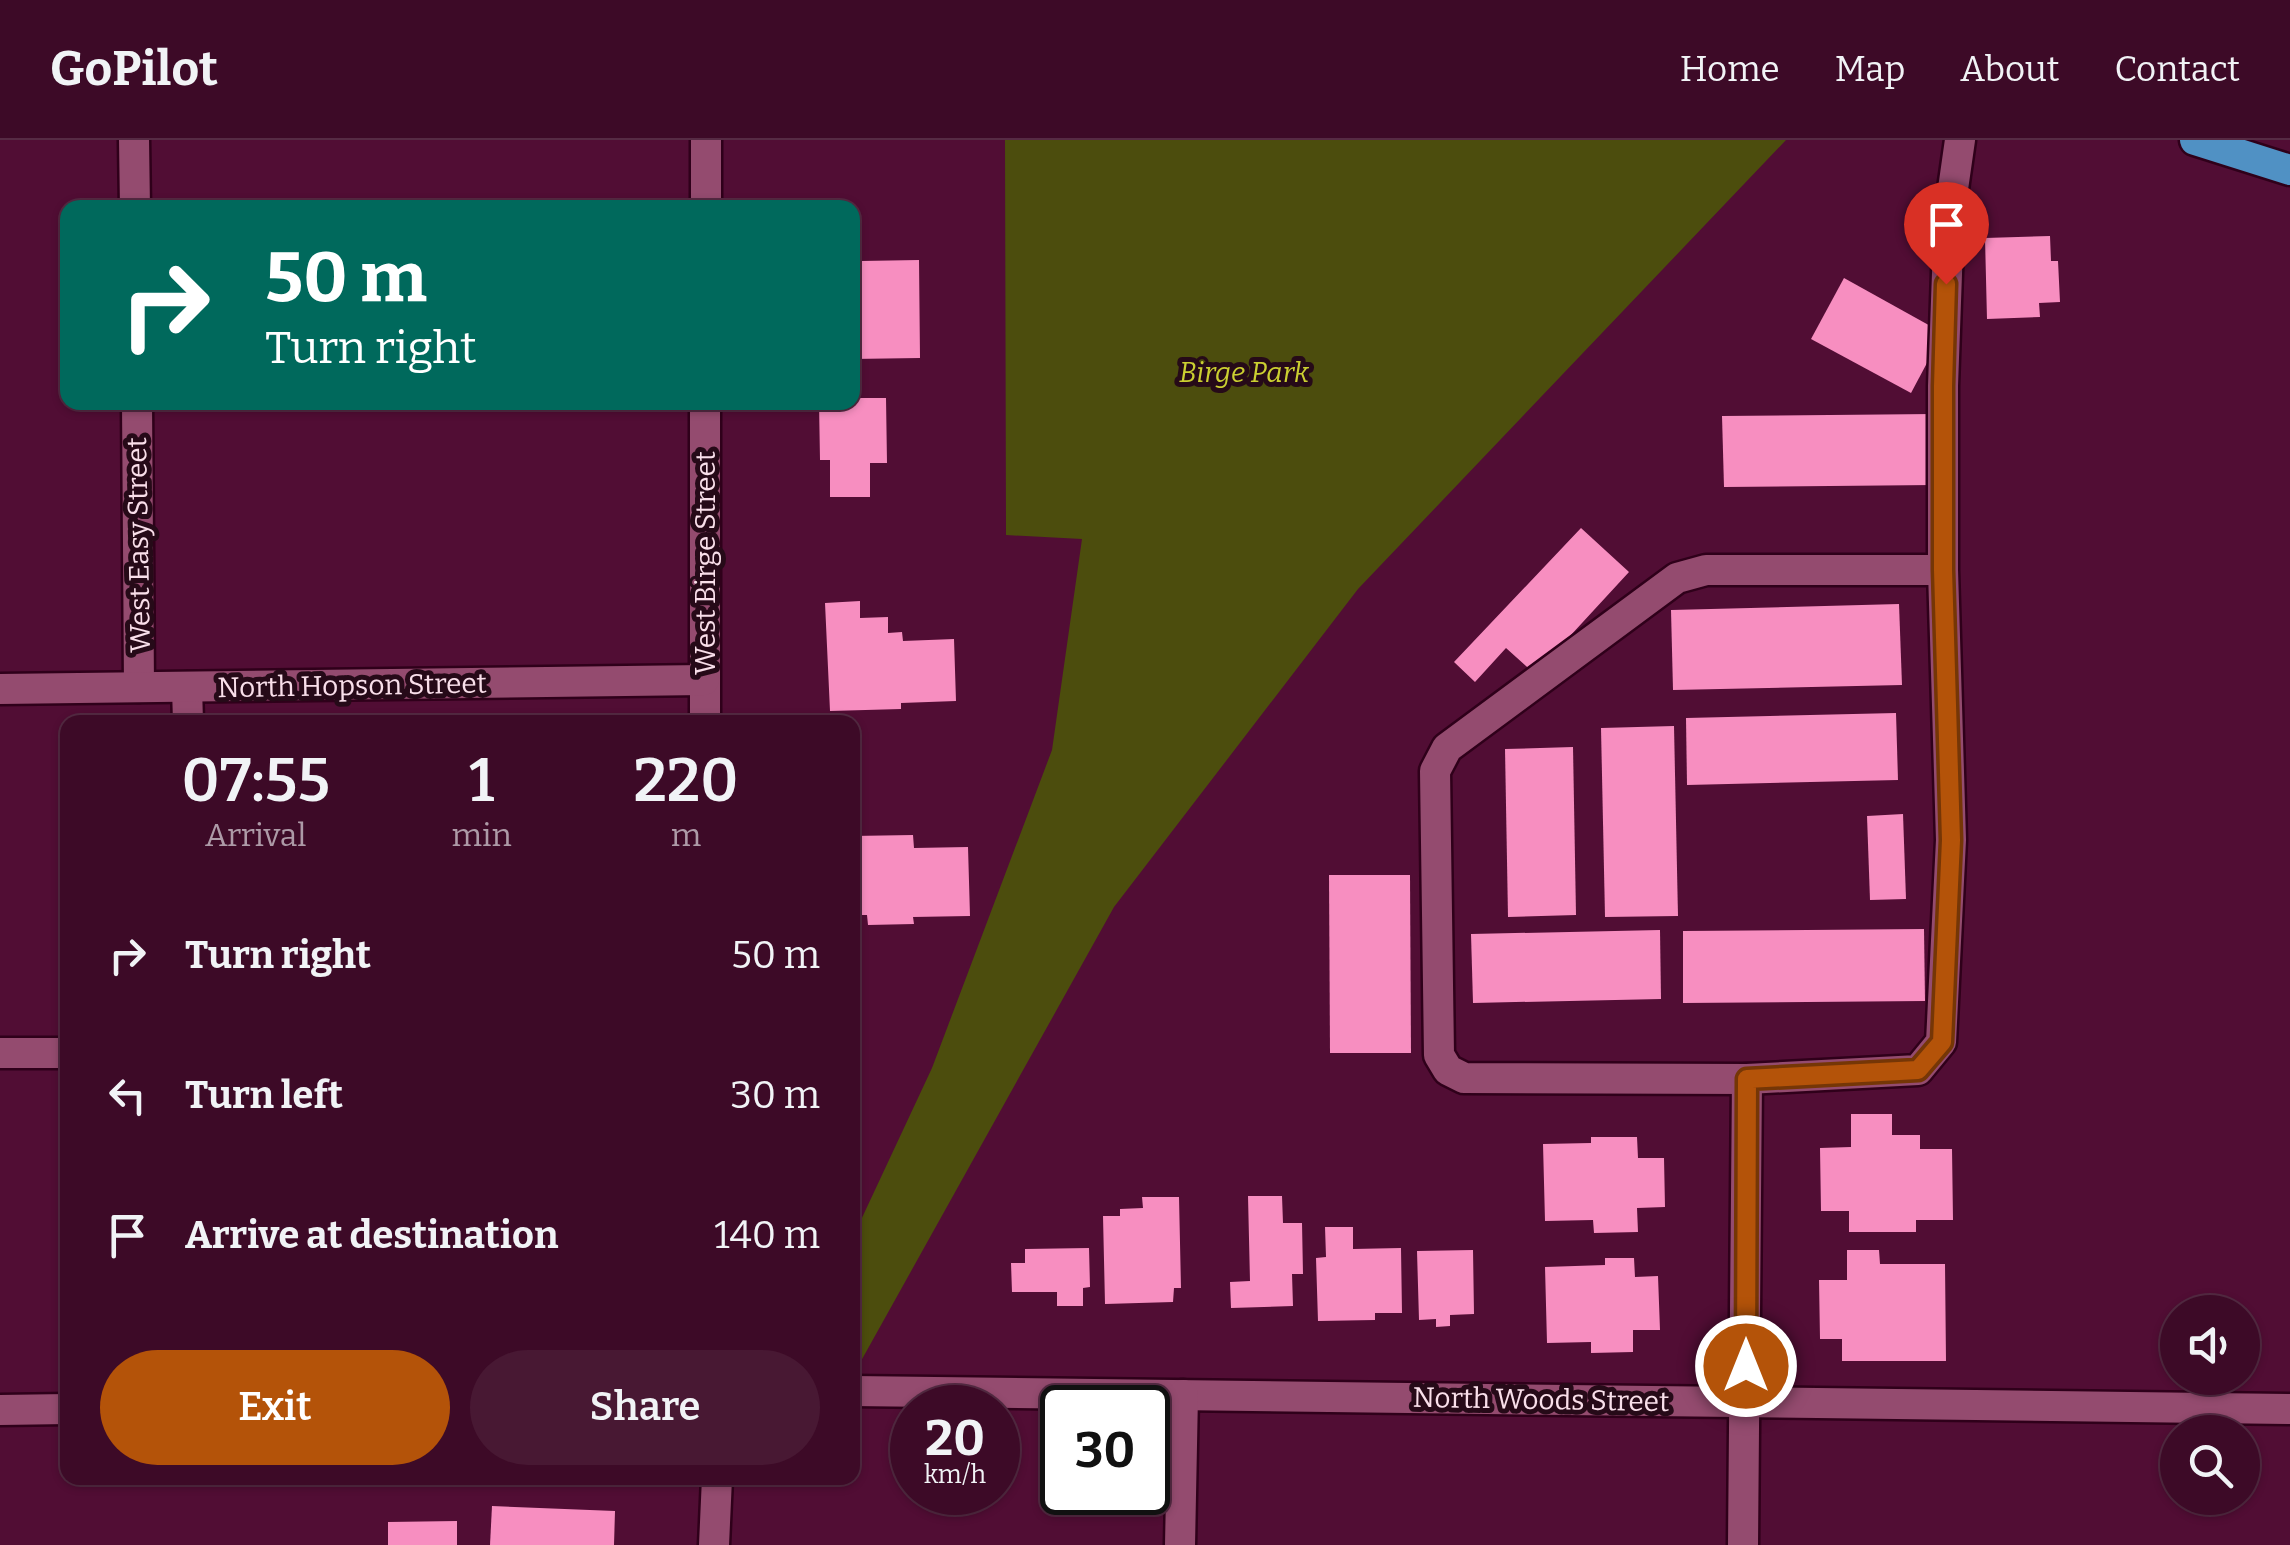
<!DOCTYPE html>
<style>
:root{--surface:#3d0a27;--page:#481833;--text:#f1f3f6;--muted:#ad9aa7;--line:#562b44;--accent:#b45309}
body{margin:0;font-family:Bitter,serif;background:var(--page);color:var(--text);height:100vh;display:flex;flex-direction:column;font-size:38px;white-space:nowrap}
*{box-sizing:border-box;margin:0}
p{font-size:32px;color:var(--muted)}
.icon{flex:none;width:55px;height:55px;fill:none;stroke:currentColor;stroke-width:2;stroke-linecap:round;stroke-linejoin:round}
.map{position:relative;flex:1;overflow:hidden}
.drawer{position:absolute;left:60px;top:575px;width:800px;height:770px;display:flex;flex-direction:column;background:var(--surface);border-radius:20px;box-shadow:0 2px 8px #0004,0 0 0 2px var(--line)}
.drawer>*{flex:none}
.guide{position:absolute;left:60px;top:60px;width:800px;height:210px;border-radius:20px;box-shadow:0 2px 8px #0004,0 0 0 2px var(--line);background:#00695c;color:#fff;overflow:hidden}
.controls{position:absolute;left:2160px;top:1155px;display:grid;gap:20px}
.controls a{display:grid;place-items:center;width:100px;height:100px;border-radius:50%;background:var(--surface);box-shadow:0 2px 8px #0004,0 0 0 2px var(--line);font-size:50px}
.speed{position:absolute;left:890px;top:1245px;display:flex;gap:20px;font-size:50px;font-weight:700;text-align:center}
.speed>*{display:grid;place-content:center;width:130px;height:130px;border-radius:50%;background:var(--surface);box-shadow:0 2px 8px #0004,0 0 0 2px var(--line);line-height:1}
.speed small{font-size:25px;font-weight:400}
.speed .limit{border:5px solid #111;border-radius:15px;background:#fff;color:#111}
.pin{position:absolute;display:grid;place-items:center;width:85px;height:85px;color:#fff;margin:-102px -42px;border-radius:50% 50% 50% 0;rotate:-45deg;box-shadow:0 0 10px #0007}
.pin .icon{rotate:45deg}
.me{position:absolute;width:110px;margin:-55px;rotate:0deg;stroke-linejoin:round;filter:drop-shadow(0 0 8px #0008)}
.turn{display:flex;align-items:center;gap:35px;height:210px;padding:0 40px;font-size:45px}
.turn .icon{width:130px;height:130px;stroke-width:2.5}
.turn b{display:block;font-size:70px;line-height:85px}
.eta{display:flex;justify-content:space-evenly;align-items:center;height:170px;text-align:center}
.eta b{font-size:60px;font-weight:600;line-height:70px}
.primary-button{display:flex;gap:20px;margin-top:auto;padding:20px 40px}
.primary-button a{flex:1;height:115px;border-radius:60px;background:var(--accent);color:#fff;font-size:40px;font-weight:600;line-height:115px;text-align:center}
.primary-button a+a{background:var(--page);color:var(--text)}
ul{padding:0;list-style:none}
li{display:flex;align-items:center;gap:30px;height:140px;padding:0 40px}
li div{flex:1}
li b{display:block;font-size:38px}
li em{font-style:normal}
header{display:flex;align-items:center;gap:60px;box-sizing:border-box;height:140px;padding:0 50px;background:var(--surface);border-bottom:2px solid var(--line)}
header strong{font-size:48px}
nav{display:flex;gap:55px;margin-inline-start:auto;font-size:35px}
.map>svg:first-child{display:block}
.green{fill:#4c4d0d}
.building{fill:#f78ec0}
.lines{fill:none;stroke-linecap:round;stroke-linejoin:round}
.minor-casing{stroke:#2f001a;stroke-width:35}
.major-casing{stroke:#2f001a;stroke-width:35}
.minor{stroke:#944b6f;stroke-width:30}
.major{stroke:#5091c4;stroke-width:30}
.route-casing{stroke:#753606;stroke-width:25}
.route{stroke:#b45309;stroke-width:18}
.labels{text-anchor:middle;stroke-width:10;stroke-linejoin:round;paint-order:stroke}
.park-label{font-size:28px;font-style:italic;fill:#cbcf31;stroke:#260a18}
.street-label{font-size:28px;fill:#f9dfea;stroke:#260a18}
</style>
<header>
<strong>GoPilot</strong>
<nav><a>Home</a><a>Map</a><a>About</a><a>Contact</a></nav>
</header>
<div class="map">
<svg width="2290" height="1405" viewBox="0 0 2290 1405">
<rect width="100%" height="100%" fill="#510d34"/>
<path class="green" d="M1005 0H1786L1358 449 1114 767 856 1230H853V1097L932 928 1052 610 1082 399 1006 395Z"/>
<g class="building">
<path d="M2050 96 2051 121H2058L2060 162 2039 163 2040 177 1987 179 1985 98Z"/>
<path d="M919 120 920 218 852 219V151H862L861 121Z"/>
<path d="M1844 138 1943 193 1911 253 1811 199Z"/>
<path d="M852 258H886L887 323H870V357H830V320H820L819 262H852Z"/>
<path d="M1933 274 1934 345 1724 347 1722 276Z"/>
<path d="M1581 388 1629 432 1535 534 1506 508 1475 542 1454 522Z"/>
<path d="M860 461V478L888 477V493L902 492 903 501 954 499 956 561 901 563V569L830 571 825 463Z"/>
<path d="M1899 464 1902 545 1673 550 1671 470Z"/>
<path d="M1896 573 1898 640 1687 645 1686 578Z"/>
<path d="M1674 586 1678 776 1605 777 1601 588Z"/>
<path d="M1573 607 1576 775 1508 777 1505 609Z"/>
<path d="M1903 674 1906 759 1870 760 1867 676Z"/>
<path d="M913 695 914 708 968 707 970 776 913 777 914 784 868 785 867 775H852V696Z"/>
<path d="M1329 735H1410L1411 913H1330Z"/>
<path d="M1924 789 1925 861 1683 863V791Z"/>
<path d="M1660 790 1661 859 1473 863 1471 794Z"/>
<path d="M1851 974H1892V995H1920V1009H1952L1953 1080H1916V1092H1849V1071H1821L1820 1008 1851 1007Z"/>
<path d="M1591 997H1637L1638 1018H1664L1665 1067 1637 1068 1638 1092 1594 1093 1593 1080 1545 1081 1543 1004 1591 1003Z"/>
<path d="M1248 1056H1282L1283 1083H1302L1303 1134H1292L1293 1166 1231 1168 1230 1142 1250 1141Z"/>
<path d="M1142 1057H1179L1181 1148H1174L1173 1162 1105 1164 1103 1076H1120V1069L1143 1068Z"/>
<path d="M1325 1087H1353V1109L1401 1108 1402 1173H1375V1180L1318 1181 1316 1118 1326 1117Z"/>
<path d="M1089 1108 1090 1147 1083 1148V1166H1057V1152H1012L1011 1123H1025V1109Z"/>
<path d="M1473 1110 1474 1174 1450 1175V1186L1436 1187V1179L1419 1180 1417 1111Z"/>
<path d="M1847 1110H1879L1880 1124H1945L1946 1221H1842V1199H1820L1819 1140H1847Z"/>
<path d="M1605 1118H1634L1635 1137 1658 1136 1660 1190H1633V1212L1591 1213V1202L1547 1203 1545 1127 1605 1125Z"/>
<path d="M492 1366 615 1371 614 1405H490Z"/>
<path d="M457 1381V1405H388V1382Z"/>
</g>
<g class="lines">
<g class="minor-casing">
<g id="minor">
<path d="M134 0 135 68"/>
<path d="M706 68V0"/>
<path d="M137 262 139 547"/>
<path d="M705 262V582"/>
<path d="M1943 430H1706L1677 438 1447 608 1435 631 1439 915 1448 930 1464 938 1747 939 1918 930 1941 902 1951 700 1943 430V246L1949 77 1960 0"/>
<path d="M187 547 188 582"/>
<path d="M0 549 704 540"/>
<path d="M0 913H68"/>
<path d="M852 1251 2290 1269"/>
<path d="M0 1270 68 1269"/>
<path d="M714 1405 717 1338"/>
<path d="M1180 1405 1183 1255"/>
<path d="M1743 1405 1747 939"/>
</g>
</g>
<g class="major-casing">
<path id="major" d="M2195 0 2290 30"/>
</g>
<use href="#minor" class="minor"/>
<use href="#major" class="major"/>
</g>
<g class="lines">
<g class="route-casing">
<path id="route" d="M1746 1226 1747 939 1918 930 1942 902 1951 700 1943 430V246L1946 144"/>
</g>
<use href="#route" class="route"/>
</g>
<g class="labels">
<g class="park-label">
<text x="1244" y="242">Birge Park</text>
</g>
<g class="street-label">
<text transform="translate(138 405) rotate(-91)" y="10">West Easy Street</text>
<text transform="translate(705 423) rotate(-90)" y="10">West Birge Street</text>
<text transform="translate(352 545) rotate(-1)" y="10">North Hopson Street</text>
<text transform="translate(1541 1259) rotate(1)" y="10">North Woods Street</text>
</g>
</g>
</svg>
<div class="controls">
<a><svg class="icon" aria-label="sound" viewBox="0 0 24 24"><path d="M4 9h4l5-4v14l-5-4H4zM17 9q2 3 0 6"/></svg></a>
<a><svg class="icon" aria-label="search" viewBox="0 0 24 24"><circle cx="10" cy="10" r="6"/><path d="M15 15l6 6"/></svg></a>
</div>
<div class="speed"><div>20<small>km/h</small></div><div class="limit">30</div></div>
<div class="pin" style="left:1946px;top:144px;background:#d93025"><svg class="icon" aria-label="arrive" viewBox="0 0 24 24"><path d="M6 21V4h12l-3 4 3 4H6"/></svg></div>
<svg class="me" style="left:1746px;top:1226px" viewBox="-20 -20 40 40"><circle r="17" fill="#b45309" stroke="#fff" stroke-width="3"/><path d="M0-11L8 9 0 5-8 9z" fill="#fff"/></svg>
<div class="guide">
<div class="turn"><svg class="icon" aria-label="right" viewBox="0 0 24 24"><path d="M7 20v-9h11M14 6l5 5-5 5"/></svg><div><b>50 m</b>Turn right</div></div>
</div>
<section class="drawer">
<div class="eta">
<div><b>07:55</b><p>Arrival</p></div>
<div><b>1</b><p>min</p></div>
<div><b>220</b><p>m</p></div>
</div>
<ul>
<li><svg class="icon" aria-label="right" viewBox="0 0 24 24"><path d="M7 20v-9h11M14 6l5 5-5 5"/></svg><div><b>Turn right</b></div><em>50 m</em></li>
<li><svg class="icon" aria-label="left" viewBox="0 0 24 24"><path d="M17 20v-9H6M10 6l-5 5 5 5"/></svg><div><b>Turn left</b></div><em>30 m</em></li>
<li><svg class="icon" aria-label="arrive" viewBox="0 0 24 24"><path d="M6 21V4h12l-3 4 3 4H6"/></svg><div><b>Arrive at destination</b></div><em>140 m</em></li>
</ul>
<div class="primary-button"><a>Exit</a><a>Share</a></div>
</section>
</div>
